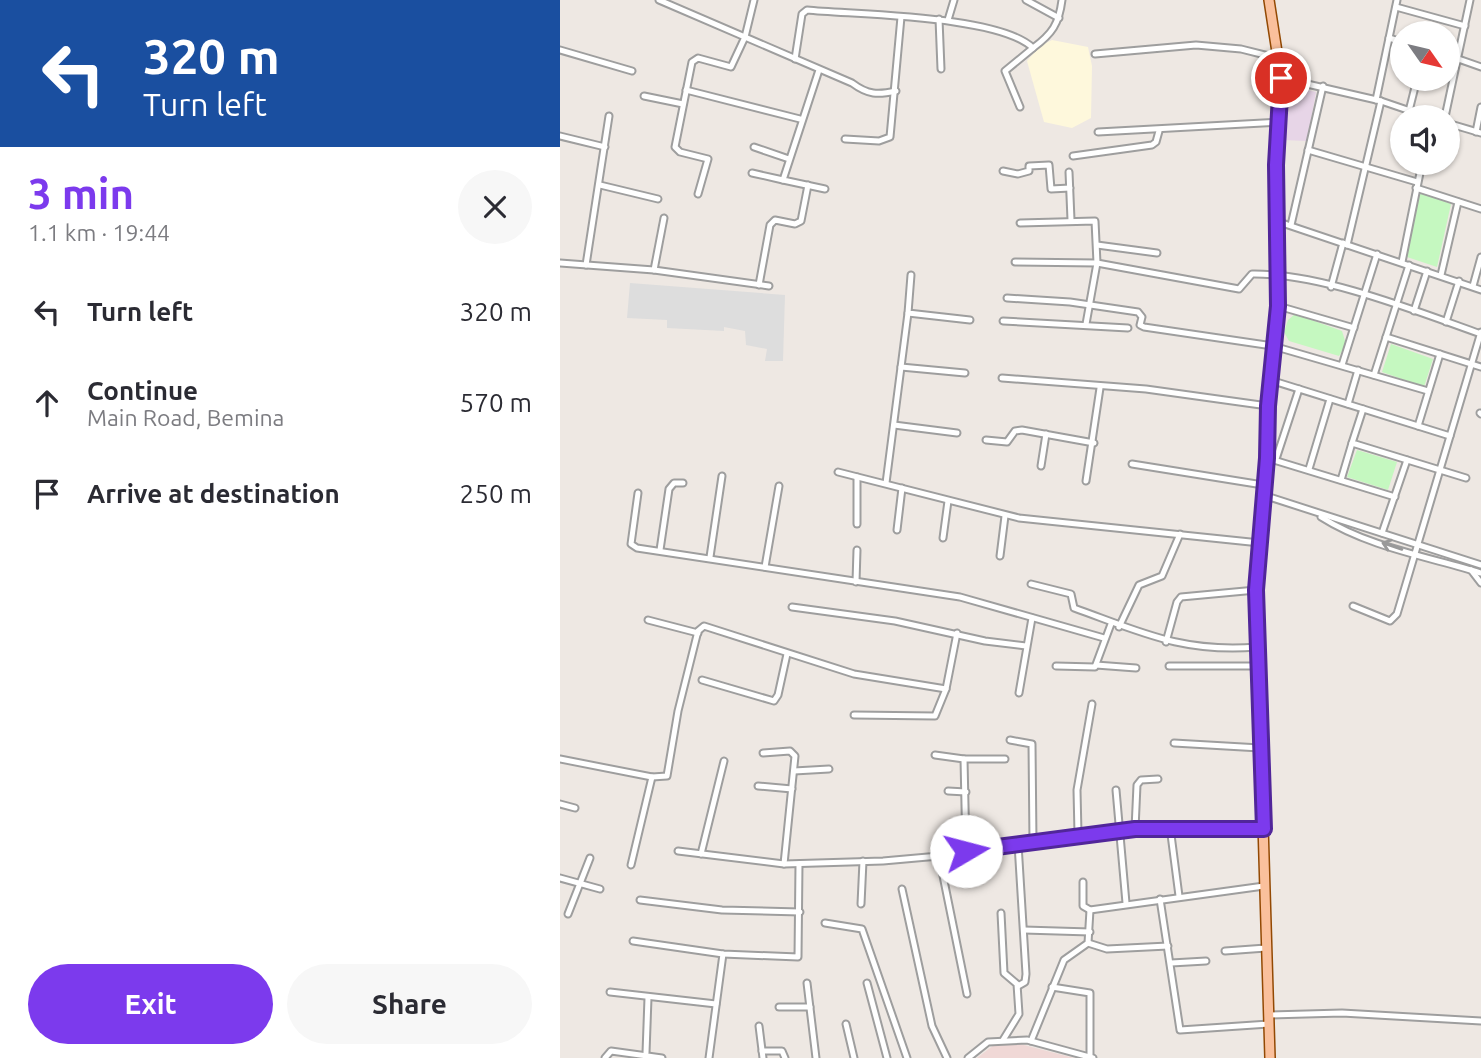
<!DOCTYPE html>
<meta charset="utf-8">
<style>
:root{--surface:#fff;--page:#f7f7f7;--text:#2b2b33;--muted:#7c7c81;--accent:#7c3aed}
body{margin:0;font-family:Ubuntu,sans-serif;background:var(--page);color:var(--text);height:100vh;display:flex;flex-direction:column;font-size:26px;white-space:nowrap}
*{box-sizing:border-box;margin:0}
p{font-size:23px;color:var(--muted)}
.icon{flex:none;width:38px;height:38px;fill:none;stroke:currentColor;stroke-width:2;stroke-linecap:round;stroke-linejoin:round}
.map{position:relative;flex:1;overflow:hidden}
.drawer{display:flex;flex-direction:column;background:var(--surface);width:560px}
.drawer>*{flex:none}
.hud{background:#1a4fa0;color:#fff;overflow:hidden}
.needle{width:46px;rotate:124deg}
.controls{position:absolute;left:830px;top:21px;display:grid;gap:14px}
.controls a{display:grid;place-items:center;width:70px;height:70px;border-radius:50%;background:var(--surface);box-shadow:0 2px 5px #0004;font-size:35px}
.pin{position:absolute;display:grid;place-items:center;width:60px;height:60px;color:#fff;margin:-30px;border:4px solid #fff;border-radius:50%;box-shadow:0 2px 7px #0007}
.me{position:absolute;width:77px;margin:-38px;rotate:82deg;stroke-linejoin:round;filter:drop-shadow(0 0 5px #0008)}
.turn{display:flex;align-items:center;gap:24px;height:147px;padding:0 28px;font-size:32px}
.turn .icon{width:91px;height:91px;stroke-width:2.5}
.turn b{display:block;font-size:49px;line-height:60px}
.round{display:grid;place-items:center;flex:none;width:74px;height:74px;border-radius:37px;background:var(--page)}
.summary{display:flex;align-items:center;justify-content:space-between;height:119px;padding:0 28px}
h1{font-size:42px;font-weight:600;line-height:52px;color:var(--accent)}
.button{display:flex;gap:14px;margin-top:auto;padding:14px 28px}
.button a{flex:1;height:80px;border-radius:42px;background:var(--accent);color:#fff;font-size:28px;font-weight:600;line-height:80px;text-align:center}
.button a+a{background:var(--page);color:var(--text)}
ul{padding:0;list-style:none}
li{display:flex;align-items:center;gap:21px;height:91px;padding:0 28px}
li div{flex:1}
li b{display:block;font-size:26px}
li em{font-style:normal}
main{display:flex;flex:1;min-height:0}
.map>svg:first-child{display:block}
.industrial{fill:#e7d5e7}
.education{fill:#fef8dc}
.military{fill:#f0d8d6}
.park{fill:#c5f8c0}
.parking{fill:#ddd}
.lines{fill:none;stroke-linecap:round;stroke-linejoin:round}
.minor-casing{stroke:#9e9e9e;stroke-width:9}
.primary-casing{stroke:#934903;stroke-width:12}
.minor{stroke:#fff;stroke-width:5}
.primary{stroke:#fac09c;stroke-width:9}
.oneway{stroke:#999}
.route-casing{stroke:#51269a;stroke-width:18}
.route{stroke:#7c3aed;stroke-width:12}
</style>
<main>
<section class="drawer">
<div class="hud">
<div class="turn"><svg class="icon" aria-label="left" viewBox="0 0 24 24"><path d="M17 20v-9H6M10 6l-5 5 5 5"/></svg><div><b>320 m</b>Turn left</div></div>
</div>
<div class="summary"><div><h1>3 min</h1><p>1.1 km · 19:44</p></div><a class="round"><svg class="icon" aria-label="close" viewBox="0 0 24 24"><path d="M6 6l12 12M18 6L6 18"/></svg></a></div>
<ul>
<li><svg class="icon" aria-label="left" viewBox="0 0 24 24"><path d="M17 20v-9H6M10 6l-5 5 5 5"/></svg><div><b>Turn left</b></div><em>320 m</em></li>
<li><svg class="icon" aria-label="ahead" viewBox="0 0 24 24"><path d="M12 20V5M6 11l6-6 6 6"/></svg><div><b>Continue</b><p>Main Road, Bemina</p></div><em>570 m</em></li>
<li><svg class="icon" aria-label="arrive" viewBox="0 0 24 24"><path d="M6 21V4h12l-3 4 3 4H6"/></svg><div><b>Arrive at destination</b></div><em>250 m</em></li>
</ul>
<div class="button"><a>Exit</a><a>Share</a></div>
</section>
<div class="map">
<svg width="921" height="1058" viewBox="0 0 921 1058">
<rect width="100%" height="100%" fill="#eee8e3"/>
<path class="industrial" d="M728 86 756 92 747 141 722 140 721 90Z"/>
<path class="education" d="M492 40 528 47 532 66 531 118 512 128 484 122 467 61 480 46Z"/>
<path class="military" d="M452 1042 514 1058H417L434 1045Z"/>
<g class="park">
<path d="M860 192 891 204 877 267 847 257Z"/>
<path d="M735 314 782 331 786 344 779 356 729 341 724 332 728 320Z"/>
<path d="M831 344 873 359 864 387 822 372Z"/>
<path d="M797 450 837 462 828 490 787 477Z"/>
</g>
<path class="parking" d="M70 283 225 295 223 361H205L207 349 186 345 185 331 164 327V331L107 328V320L67 318Z"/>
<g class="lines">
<g class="minor-casing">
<g id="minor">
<path d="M99 0 292 83C308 95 318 95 336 91"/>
<path d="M466 0 499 18"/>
<path d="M836 7 905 26"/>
<path d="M379 19 381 69"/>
<path d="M388 20 394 0"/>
<path d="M829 38 842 42"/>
<path d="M0 50 72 71"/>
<path d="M535 54 636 45 681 49 717 58"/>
<path d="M887 55 921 67"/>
<path d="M235 59 242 14 247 10C297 15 439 15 473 48 492 34 499 24 502 0"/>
<path d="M259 70 223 180 265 189"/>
<path d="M721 78 821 101 868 117"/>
<path d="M126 90 240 119"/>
<path d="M84 96 123 104"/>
<path d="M816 100 837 0"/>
<path d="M460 107 445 71 473 48"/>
<path d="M849 111 857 79"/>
<path d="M885 117 910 0"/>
<path d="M887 123 921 133"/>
<path d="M538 132 719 122"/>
<path d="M916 132 921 107"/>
<path d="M0 136 45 147"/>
<path d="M285 139 319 141 330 137 341 17"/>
<path d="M194 147 229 159"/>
<path d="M748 150 857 182"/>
<path d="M513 156 592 145 596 142 599 131"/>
<path d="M443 171 458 174 469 171V166L489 165 491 189 510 188"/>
<path d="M509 172 511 220"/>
<path d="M192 173 223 180"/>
<path d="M40 185 98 199"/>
<path d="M856 188 921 209"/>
<path d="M138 194 148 159 120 152 115 147 132 62 138 58 171 67 185 37 194 0"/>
<path d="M716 221 921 290"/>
<path d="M460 223 535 221 537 263 526 324"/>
<path d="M731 225 763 86"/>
<path d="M537 245 597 253"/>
<path d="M787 245 821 101"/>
<path d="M455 262 537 263 679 289 692 274C761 273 856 311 921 334"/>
<path d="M842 262 862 163"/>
<path d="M0 263 94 270 209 286"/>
<path d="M26 265 49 116"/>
<path d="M94 270 104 218"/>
<path d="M351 275 348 313 410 320"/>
<path d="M881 275 898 202"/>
<path d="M199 285 210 225 215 220 235 224 241 221 248 185"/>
<path d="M913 286 921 257"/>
<path d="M771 287 783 243"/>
<path d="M447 298 510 302 578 312 582 317 580 325 584 327 713 346 868 391"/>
<path d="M718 306 794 328"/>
<path d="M854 311 867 271"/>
<path d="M443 321 568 328"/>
<path d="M886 322 899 281"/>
<path d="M826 337 921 367"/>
<path d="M782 365 817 254"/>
<path d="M341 367 405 373"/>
<path d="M814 375 849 265"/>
<path d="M442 378 586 389 708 406"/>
<path d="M710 380 890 436"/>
<path d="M788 404 798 370"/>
<path d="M803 409 792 443 906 478"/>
<path d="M920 413 921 414"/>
<path d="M334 425 397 433"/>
<path d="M858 426 880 354"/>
<path d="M426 440 447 442 455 431 462 430 534 443"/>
<path d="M707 458 835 497"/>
<path d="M716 459 739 389"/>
<path d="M572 464 703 485"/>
<path d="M481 466 486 434"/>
<path d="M749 469 770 399"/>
<path d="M278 472 459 518 700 543"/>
<path d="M297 477V524"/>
<path d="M781 480 792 443"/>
<path d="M526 481 540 388"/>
<path d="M326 483 348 313"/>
<path d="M78 493 71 544 77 548 400 597 544 638"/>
<path d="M703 495 921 565"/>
<path d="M761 517C808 547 869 557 921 573"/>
<path d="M337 530 342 488"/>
<path d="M822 533 847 460"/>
<path d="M383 538 388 501"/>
<path d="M100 550 109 489 114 483H123"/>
<path d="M440 556 445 516"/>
<path d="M150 557 162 476"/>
<path d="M205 567 219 486"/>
<path d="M911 570 921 583"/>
<path d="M296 582 297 550"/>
<path d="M471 584 511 594 514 608C581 632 622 653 697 647"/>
<path d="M793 606 830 621 837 614 921 332"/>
<path d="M232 607 335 621 425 641 466 646"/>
<path d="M88 620 138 633"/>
<path d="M559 627 579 585 602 576 620 534"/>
<path d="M606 642 617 602 621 597 696 590"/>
<path d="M536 665 576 668"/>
<path d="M496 666 535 667 551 624"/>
<path d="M609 666H698"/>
<path d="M142 680 214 701 218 695 227 654"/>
<path d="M459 693 472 618"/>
<path d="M294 715 375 716 386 689 397 633"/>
<path d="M450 740 472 744 473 842"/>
<path d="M614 743 700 748"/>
<path d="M203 753 230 751 235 756 224 864"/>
<path d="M375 755 404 759 406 851"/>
<path d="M0 759 92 777 107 776 118 711 138 631 144 626 294 674 386 689"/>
<path d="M404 759H445"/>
<path d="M234 771 269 769"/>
<path d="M198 786 232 789"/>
<path d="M556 790 566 903"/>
<path d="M388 791 406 792"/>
<path d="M0 804 15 808"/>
<path d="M610 827 619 896"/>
<path d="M575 829 577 785 581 780 598 779"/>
<path d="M518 834 517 790 532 704"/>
<path d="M118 851 224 864 323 861 379 856 575 829H704"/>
<path d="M141 854 164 761"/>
<path d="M379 856 407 994"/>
<path d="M71 865 92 777"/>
<path d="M0 878 40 889"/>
<path d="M523 882V906L530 910 704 886"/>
<path d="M342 889 372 1026 387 1058"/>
<path d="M600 899 620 1030 709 1024"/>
<path d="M80 900 162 910 240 912"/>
<path d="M301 904 303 861"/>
<path d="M441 913 444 973 457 984 459 1014 443 1040"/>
<path d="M8 914 30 858"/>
<path d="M265 923 302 929 347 1058"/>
<path d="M464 930 530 932"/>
<path d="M73 941 163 954 238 957 239 864"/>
<path d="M528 943 547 949 608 946"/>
<path d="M665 951 706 948"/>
<path d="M611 963 646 961"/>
<path d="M247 983 256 1058"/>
<path d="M307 983 327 1058"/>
<path d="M458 986 465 982 466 974 458 844"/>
<path d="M492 987 530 993V1057"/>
<path d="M50 992 156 1004"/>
<path d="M219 1007H250"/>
<path d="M709 1015 782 1013 921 1021"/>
<path d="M286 1024 294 1058"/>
<path d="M199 1026 203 1058"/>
<path d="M471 1041 504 960 528 943 530 910"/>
<path d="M202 1051H222L225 1058"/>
<path d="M86 1053 88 998"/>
<path d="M45 1058 51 1051 102 1058"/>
<path d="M149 1058 163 954"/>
<path d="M408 1058 428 1042 467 1040 533 1058"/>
</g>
</g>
<g class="primary-casing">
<path id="primary" d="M709 0 721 78 716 221 719 274 696 590 710 1058"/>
</g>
<use href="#minor" class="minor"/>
<use href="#primary" class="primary"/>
</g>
<defs><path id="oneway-shaft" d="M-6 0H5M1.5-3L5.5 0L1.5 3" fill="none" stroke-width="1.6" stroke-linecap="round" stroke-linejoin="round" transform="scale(1.75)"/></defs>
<use class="oneway" href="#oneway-shaft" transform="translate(832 546) rotate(-161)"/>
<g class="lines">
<g class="route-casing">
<path id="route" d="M406 851 575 829H704L696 590 707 458 708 406 718 306 716 165 721 78"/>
</g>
<use href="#route" class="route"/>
</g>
</svg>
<div class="controls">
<a><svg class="needle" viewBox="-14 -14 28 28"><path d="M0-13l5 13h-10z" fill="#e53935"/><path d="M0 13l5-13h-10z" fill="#7c7c81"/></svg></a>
<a><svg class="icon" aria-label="sound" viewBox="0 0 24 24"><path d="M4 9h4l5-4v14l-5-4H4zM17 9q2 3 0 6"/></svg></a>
</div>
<div class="pin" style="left:721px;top:78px;background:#d93025"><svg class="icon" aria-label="arrive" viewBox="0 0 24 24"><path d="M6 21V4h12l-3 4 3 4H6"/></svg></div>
<svg class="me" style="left:406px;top:851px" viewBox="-20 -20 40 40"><circle r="19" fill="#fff"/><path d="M0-13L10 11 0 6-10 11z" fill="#7c3aed"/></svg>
</div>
</main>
